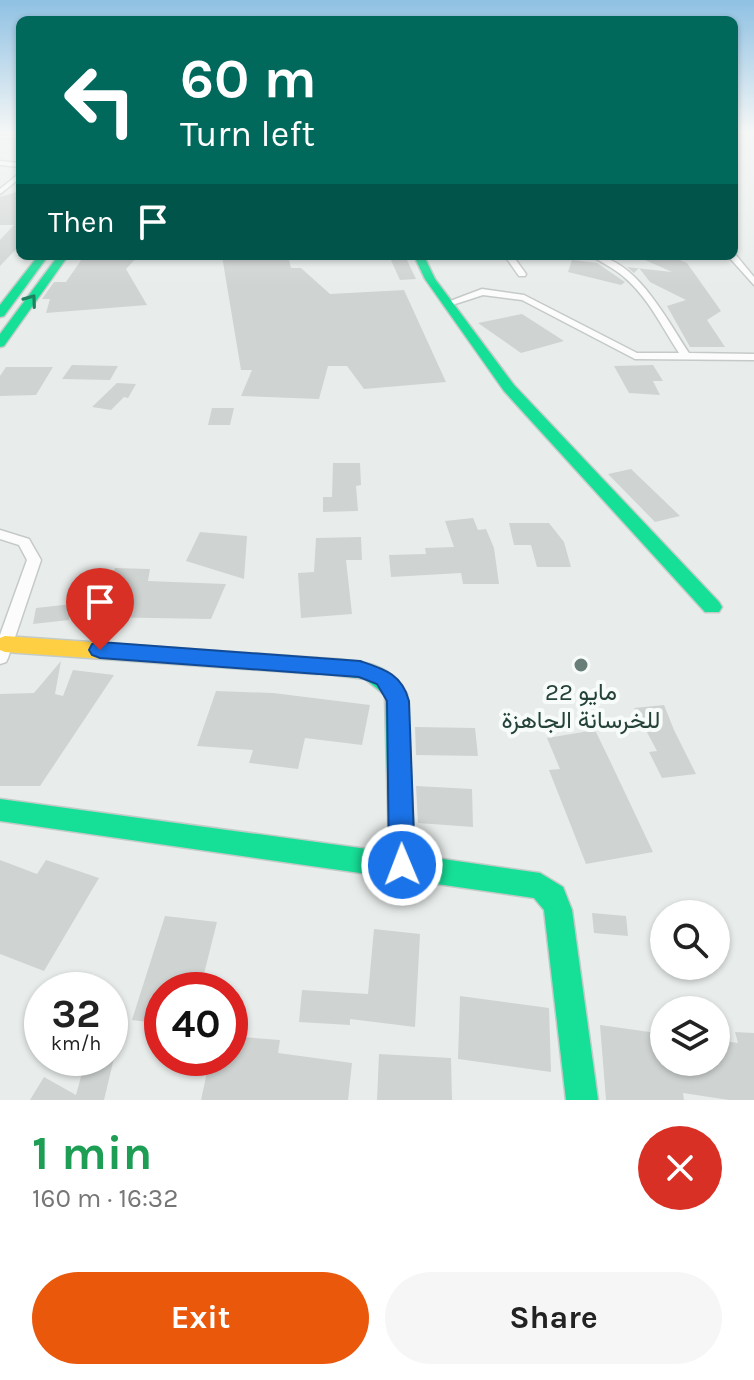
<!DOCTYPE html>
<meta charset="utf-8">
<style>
:root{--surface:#fff;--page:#f6f6f6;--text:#222;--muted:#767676;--accent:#ea580c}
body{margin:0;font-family:Karla,Vazirmatn,sans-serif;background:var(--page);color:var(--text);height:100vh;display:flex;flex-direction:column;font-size:30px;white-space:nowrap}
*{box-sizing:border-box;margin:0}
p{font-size:26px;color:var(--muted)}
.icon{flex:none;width:44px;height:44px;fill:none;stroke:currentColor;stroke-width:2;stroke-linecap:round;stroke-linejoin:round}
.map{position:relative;height:1100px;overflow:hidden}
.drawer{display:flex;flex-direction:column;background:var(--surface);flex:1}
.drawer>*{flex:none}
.hud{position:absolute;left:16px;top:16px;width:722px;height:244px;border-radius:12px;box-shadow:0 2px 6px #0004;background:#00695c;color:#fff;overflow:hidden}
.fabs{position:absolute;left:650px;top:900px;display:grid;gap:16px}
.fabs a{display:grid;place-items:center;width:80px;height:80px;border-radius:50%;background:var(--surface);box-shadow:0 2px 6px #0004;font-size:40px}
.speed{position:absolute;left:24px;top:972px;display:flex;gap:16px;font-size:40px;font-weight:700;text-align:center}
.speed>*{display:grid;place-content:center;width:104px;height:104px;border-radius:50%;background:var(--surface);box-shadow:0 2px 6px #0004;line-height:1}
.speed small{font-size:20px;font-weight:400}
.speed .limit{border:12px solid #d22;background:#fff;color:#111}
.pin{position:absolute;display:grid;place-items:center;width:68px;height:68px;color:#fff;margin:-82px -34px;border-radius:50% 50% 50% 0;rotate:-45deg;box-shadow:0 0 8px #0007}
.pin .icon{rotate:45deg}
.me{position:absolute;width:88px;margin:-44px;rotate:359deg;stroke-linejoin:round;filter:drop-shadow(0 0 6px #0008)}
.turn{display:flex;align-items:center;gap:28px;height:168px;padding:0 32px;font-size:36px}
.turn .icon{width:104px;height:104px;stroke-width:2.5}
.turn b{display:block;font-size:56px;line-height:68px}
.then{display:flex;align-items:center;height:76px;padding:0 32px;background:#0003;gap:16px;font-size:30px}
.round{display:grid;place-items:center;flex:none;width:84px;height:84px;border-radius:42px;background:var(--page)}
.summary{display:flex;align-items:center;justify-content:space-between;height:136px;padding:0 32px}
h1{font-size:48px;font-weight:700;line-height:60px;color:#1e9e55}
.primary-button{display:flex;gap:16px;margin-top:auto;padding:16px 32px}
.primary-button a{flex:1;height:92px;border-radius:48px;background:var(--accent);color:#fff;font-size:32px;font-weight:700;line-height:92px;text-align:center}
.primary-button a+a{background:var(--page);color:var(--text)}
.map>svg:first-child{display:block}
.building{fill:#cfd4d2}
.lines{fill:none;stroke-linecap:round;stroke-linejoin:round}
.street-casing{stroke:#c5cac8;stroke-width:3}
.fast-casing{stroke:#c3cbc8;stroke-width:3}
.slow-casing{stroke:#c3cbc8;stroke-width:3}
.street{fill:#fcfcfc;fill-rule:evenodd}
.fast{fill:#16e098;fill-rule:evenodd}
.slow{fill:#ffcf43;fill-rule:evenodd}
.oneway{stroke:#1e8160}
.route{fill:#1a73e8;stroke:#114b97;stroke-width:2}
.poi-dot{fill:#697e78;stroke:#f7fbf9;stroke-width:3}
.labels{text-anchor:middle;stroke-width:8;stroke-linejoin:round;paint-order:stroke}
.poi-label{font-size:24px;fill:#24423a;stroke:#f7fbf9}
</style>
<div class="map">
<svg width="754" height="1100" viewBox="0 0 754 1100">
<rect width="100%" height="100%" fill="#e8edeb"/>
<g class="building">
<path d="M16 192 20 204V245L0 266V240L14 225H0V197Z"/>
<path d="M84 256H138L126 269 147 305 46 313 50 299H42L54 282H66Z"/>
<path d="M222 256H288L291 268H301L330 294 404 290 446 382 364 389 347 366H328L319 399 241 396 252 370H241Z"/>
<path d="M389 256H405L416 279 400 280Z"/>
<path d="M636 256H670L687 263 721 311 707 320 725 347H690L667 306 686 300 650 282 639 268 634 273 627 267 672 272Z"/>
<path d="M572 260 597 263 625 282 621 285 568 272Z"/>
<path d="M522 314 564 341 521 353 478 323Z"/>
<path d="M72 365 118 366 110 380 62 379Z"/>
<path d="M653 365 663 381H653L660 395 629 393 614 366Z"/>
<path d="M6 367H53L36 395 0 396V376Z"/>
<path d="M117 383 136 384 128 398 124 397 111 410 92 407Z"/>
<path d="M212 408H234L230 425H208Z"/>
<path d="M333 463H360L361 485 356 486 358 511 323 512V497H332Z"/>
<path d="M631 469 680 516 655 522 608 474Z"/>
<path d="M473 518 478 530 486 529 494 548 499 584H463L461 573 391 577 389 555 426 554 425 548 454 547 445 521Z"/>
<path d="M509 523H549L564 542 571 567H537L531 545H514Z"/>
<path d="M200 532 247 536 244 579 186 561Z"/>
<path d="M361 537 362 560H346L352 614 301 618 298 573 314 572 316 538Z"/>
<path d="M115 568 150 569 148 581 226 584 211 619 95 617Z"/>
<path d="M72 604 69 620 33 624 36 608Z"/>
<path d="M61 661 55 694 63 696 73 670 114 675 40 786H0V694L34 693Z"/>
<path d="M216 691 273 693 370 705 362 745 305 738 298 769 249 763 253 750 197 746Z"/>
<path d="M664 705 674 730 696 774 662 778 649 752 657 751 634 708Z"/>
<path d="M415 727 475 728 478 756 416 755Z"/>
<path d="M595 730 610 761 653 852 586 864 549 770 560 769 547 738Z"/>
<path d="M416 786 472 789 473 827 418 823Z"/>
<path d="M0 860 37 874 46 860 99 878 44 971 0 954Z"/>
<path d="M592 913 626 916 628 936 594 933Z"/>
<path d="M165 916 217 922 200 990H162V1024L132 1020Z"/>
<path d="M374 929 420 934 415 1027 350 1019V1025L299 1022 302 990 368 994Z"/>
<path d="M460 996 549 1008 551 1072 458 1059Z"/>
<path d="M600 1025 664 1034V1062H716V1040L738 1043 735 1032 754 1033V1100H729L683 1093 684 1100H606Z"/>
<path d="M230 1036 280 1040 278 1053 352 1063 348 1100H201L210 1058H230Z"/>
<path d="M379 1054 451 1058 452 1100H377Z"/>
<path d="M86 1058H114L104 1100H30L44 1077 76 1095Z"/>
</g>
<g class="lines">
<g class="street-casing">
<g id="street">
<path d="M20 133V137L0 139V135Z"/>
<path d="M0 161 20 163V167L0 165Z"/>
<path d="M20 173V178L0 194V189Z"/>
<path d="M735 254 754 277V285L728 256Z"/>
<path d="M505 256H513L526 274 525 276H519Z"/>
<path d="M592 256C635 256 668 322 689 353L754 354V360L635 359 522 300 483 295 449 306 445 303 482 289 524 295 637 353H679C662 327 648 297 624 277 614 268 602 263 592 256Z"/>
<path d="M0 530 29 539 41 560 8 658 6 662 0 664V635L27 560 19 545 0 539Z"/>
</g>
</g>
<g class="fast-casing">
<g id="fast">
<path d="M38 256H48L4 316 0 317V305Z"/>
<path d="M58 256H68L4 346 0 347V334Z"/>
<path d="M414 256H424L435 279 514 385 719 602 722 607 719 612H705L504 391 425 279Z"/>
<path d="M317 658C352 660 389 659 407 694L415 855 540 873 563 887 572 910 598 1100H566L544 910 534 898 0 821V799L389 852 385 695 365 679 310 672 306 666 310 660Z"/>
</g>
</g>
<g class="slow-casing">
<path id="slow" d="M5 636 317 658 324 660 328 666 324 672 317 674 5 652 0 650V638Z"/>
</g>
<use href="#street" class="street"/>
<use href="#fast" class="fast"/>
<use href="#slow" class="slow"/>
</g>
<defs><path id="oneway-chevron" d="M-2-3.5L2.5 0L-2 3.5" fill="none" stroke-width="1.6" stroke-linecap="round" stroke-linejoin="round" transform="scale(2)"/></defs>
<use class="oneway" href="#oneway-chevron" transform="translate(31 300) rotate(-54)"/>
<linearGradient id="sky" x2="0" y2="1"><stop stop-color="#8fc1e3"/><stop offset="0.46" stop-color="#f5f7f6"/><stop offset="1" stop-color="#f5f7f6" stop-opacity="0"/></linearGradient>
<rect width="754" height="287" fill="url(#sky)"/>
<path class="route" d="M100 642 360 661C384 669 402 674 409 701L415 865 411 875 402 878 392 875 389 865 387 701 377 684 359 677 100 658 92 655 89 650 92 644Z"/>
<circle class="poi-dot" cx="581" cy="665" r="8"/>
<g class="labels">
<g class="poi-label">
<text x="581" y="700">22 مايو<tspan x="581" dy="28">للخرسانة الجاهزة</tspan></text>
</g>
</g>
</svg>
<div class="fabs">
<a><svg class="icon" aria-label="search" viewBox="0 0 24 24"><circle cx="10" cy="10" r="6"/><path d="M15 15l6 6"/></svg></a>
<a><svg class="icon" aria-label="layers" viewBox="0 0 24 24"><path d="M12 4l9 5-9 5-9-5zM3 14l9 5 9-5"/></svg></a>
</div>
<div class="speed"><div>32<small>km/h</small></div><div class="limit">40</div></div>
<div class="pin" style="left:100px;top:650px;background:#d93025"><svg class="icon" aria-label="arrive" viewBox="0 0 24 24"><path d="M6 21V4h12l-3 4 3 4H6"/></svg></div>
<svg class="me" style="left:402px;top:865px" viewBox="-20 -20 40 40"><circle r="17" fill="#1a73e8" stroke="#fff" stroke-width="3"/><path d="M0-11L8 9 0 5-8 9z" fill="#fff"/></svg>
<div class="hud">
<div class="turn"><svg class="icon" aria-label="left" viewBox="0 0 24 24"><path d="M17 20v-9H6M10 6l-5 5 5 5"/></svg><div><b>60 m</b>Turn left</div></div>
<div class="then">Then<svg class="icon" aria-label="arrive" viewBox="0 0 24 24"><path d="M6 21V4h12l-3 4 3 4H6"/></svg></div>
</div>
</div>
<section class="drawer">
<div class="summary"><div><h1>1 min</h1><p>160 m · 16:32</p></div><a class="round" style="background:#d93025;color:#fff"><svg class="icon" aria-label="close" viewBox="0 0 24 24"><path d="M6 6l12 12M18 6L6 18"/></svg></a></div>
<div class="primary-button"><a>Exit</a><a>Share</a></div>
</section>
